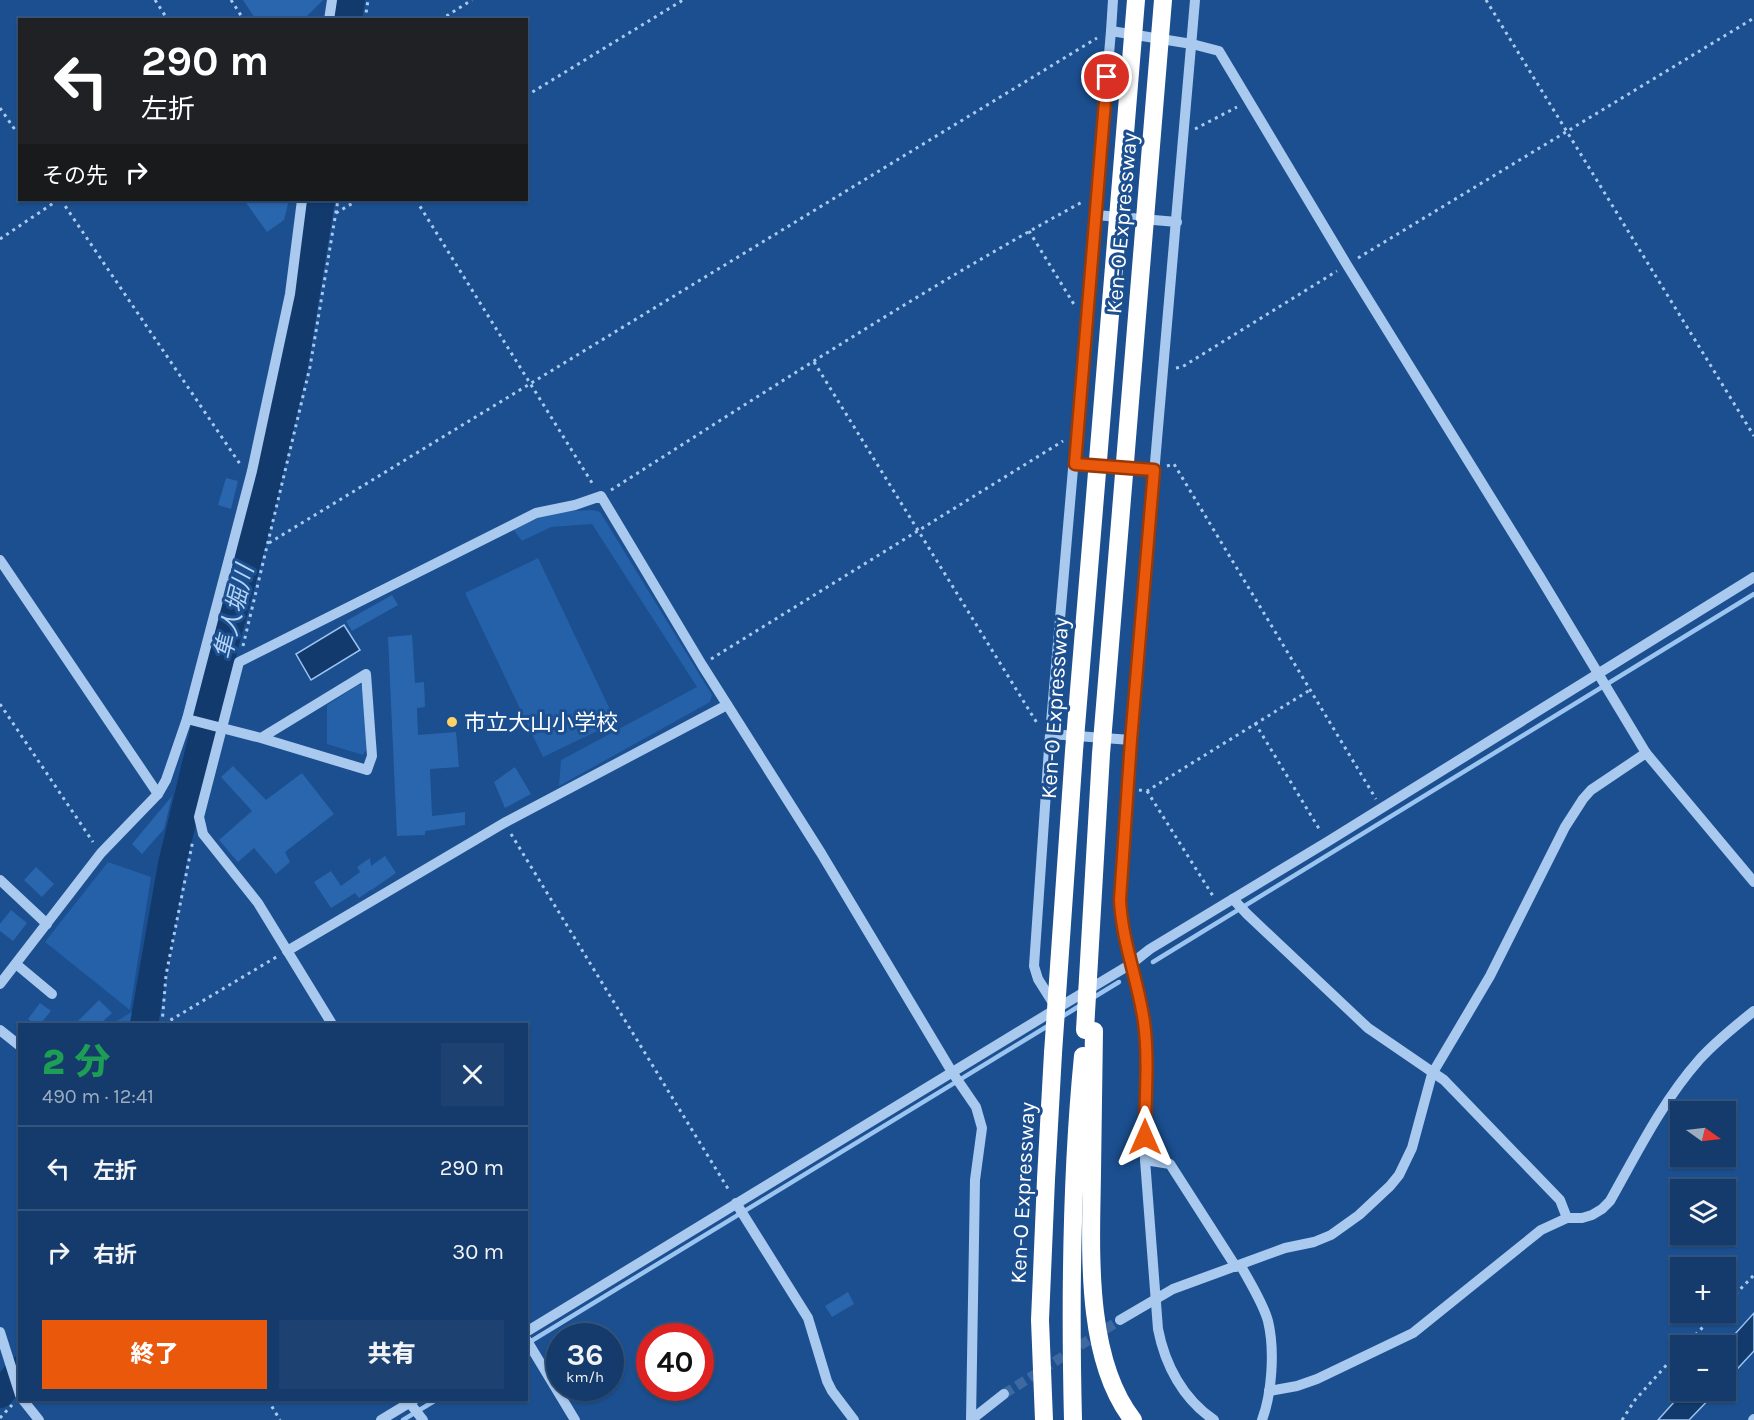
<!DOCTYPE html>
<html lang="ja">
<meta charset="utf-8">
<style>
:root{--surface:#143b6b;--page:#1d4271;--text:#f1f3f6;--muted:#9dadc1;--line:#33557e;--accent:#ea580c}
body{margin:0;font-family:Karla,"Noto Sans JP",sans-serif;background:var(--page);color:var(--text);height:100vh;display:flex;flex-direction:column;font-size:22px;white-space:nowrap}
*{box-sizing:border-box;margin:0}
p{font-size:20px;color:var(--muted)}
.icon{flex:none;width:33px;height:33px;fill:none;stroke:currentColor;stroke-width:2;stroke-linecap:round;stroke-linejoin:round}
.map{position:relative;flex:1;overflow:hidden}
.drawer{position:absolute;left:18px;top:1023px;width:510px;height:378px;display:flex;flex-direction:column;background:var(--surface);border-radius:0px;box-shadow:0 2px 4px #0004,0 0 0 2px var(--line)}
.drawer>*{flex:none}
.top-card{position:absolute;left:18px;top:18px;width:510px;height:183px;border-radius:0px;box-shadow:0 2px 4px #0004,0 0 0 2px var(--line);background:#202124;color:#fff;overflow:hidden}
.needle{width:39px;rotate:104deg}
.controls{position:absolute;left:1670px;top:1101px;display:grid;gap:12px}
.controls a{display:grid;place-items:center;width:66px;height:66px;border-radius:0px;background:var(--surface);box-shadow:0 2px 4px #0004,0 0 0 2px var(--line);font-size:30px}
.speed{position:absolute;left:546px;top:1323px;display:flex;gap:12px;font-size:30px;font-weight:700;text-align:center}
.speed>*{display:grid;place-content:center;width:78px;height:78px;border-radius:50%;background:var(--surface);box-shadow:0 2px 4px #0004,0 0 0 2px var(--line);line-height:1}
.speed small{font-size:15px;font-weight:400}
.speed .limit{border:9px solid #d22;background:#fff;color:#111}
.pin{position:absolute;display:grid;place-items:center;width:51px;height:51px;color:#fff;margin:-26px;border:3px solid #fff;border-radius:50%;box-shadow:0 2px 6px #0007}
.me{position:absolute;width:66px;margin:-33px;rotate:0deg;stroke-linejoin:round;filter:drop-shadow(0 0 4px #0008)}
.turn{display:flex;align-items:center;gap:21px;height:126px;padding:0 24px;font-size:27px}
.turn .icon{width:78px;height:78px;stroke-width:2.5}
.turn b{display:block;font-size:42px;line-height:51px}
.then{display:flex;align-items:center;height:57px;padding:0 24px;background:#0003;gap:12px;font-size:22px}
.round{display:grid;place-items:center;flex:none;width:63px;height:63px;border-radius:0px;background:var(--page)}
.head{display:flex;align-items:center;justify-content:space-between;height:102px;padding:0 24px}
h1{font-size:36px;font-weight:800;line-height:45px;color:#1e9e55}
.primary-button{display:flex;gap:12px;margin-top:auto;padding:12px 24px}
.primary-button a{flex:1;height:69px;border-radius:0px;background:var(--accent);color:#fff;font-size:24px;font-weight:800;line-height:69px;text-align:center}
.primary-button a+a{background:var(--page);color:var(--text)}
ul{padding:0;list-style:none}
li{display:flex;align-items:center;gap:18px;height:84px;padding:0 24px;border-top:2px solid var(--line)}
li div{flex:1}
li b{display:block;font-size:22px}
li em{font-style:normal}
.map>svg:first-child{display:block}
.green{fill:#2461a8}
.water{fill:#123a6d;stroke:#9cc4f0;stroke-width:1.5}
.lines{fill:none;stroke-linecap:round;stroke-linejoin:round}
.stream{stroke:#9cc4f0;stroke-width:4.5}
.river{stroke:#123a6d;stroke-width:28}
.building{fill:#2a66ad}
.minor-tunnel{stroke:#3d69a0;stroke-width:10;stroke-dasharray:10 5;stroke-linecap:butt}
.path{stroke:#a9c9ee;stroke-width:3;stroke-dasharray:3 4.5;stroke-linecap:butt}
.minor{stroke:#a9c9ee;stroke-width:10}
.highway{stroke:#fff;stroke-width:18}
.highway-bridge{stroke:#fff;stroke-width:18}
.route-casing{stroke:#983908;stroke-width:15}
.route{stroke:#ea580c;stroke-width:10}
.poi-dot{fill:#ffd166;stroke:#1b4f8f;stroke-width:2}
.labels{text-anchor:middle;stroke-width:6;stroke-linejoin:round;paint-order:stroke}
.street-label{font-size:22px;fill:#fff;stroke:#1b4f8f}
.poi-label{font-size:22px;fill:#fff;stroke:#1b4f8f;text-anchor:start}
.water-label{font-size:24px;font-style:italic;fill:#b5d3f5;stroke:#1b4f8f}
</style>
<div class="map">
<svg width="1754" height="1420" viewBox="0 0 1754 1420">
<rect width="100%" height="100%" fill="#1b4f8f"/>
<g class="green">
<path d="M340 0H347L344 19H336Z"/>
<path d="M355 0H365L362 19H352Z"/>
<path d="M309 200H317C295 374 249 543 204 713L197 711 256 486 288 333Z"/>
<path d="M322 200H333C325 250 320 302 309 353 285 475 252 595 221 716L211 714 254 555 295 371Z"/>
<path d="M593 510 600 512 712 695 710 702 559 786 561 760 697 687 592 524 551 527 522 541 513 529 551 512Z"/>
<path d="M538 558 616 722 543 757 465 593Z"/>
<path d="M360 684 364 690 368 747 363 755 327 744V705Z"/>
<path d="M206 731 211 732 214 738C191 833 172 928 157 1024H150L174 878Z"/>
<path d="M108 862 151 877 130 1010 45 942Z"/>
<path d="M135 1010 140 1015 139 1024H112Z"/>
</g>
<g class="water">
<path d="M344 625 360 650 311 680 296 654Z"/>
<path d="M1754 1313V1351L1725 1382V1345Z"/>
<path d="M1684 1391H1717L1689 1420H1658Z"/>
</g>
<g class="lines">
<g class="stream">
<path d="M1153 962 1754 594"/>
<path d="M1091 999 1119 982"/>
<path d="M1060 1018 1081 1005"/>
<path d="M528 1343 1051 1024"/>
<path d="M403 1420 436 1400"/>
</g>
<g class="river">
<path d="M348 20 351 0"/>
<path d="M144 1024 172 864 225 644 259 517 294 366 321 200"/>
<path d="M0 1394 20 1370"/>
</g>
</g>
<g class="building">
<path d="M243 0H323L303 20H256Z"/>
<path d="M244 200H289L284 220 267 232Z"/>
<path d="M226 478 238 481 231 509 218 505Z"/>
<path d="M392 595 398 605 352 631 346 621Z"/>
<path d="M412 635 415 683 424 682 425 707 417 708 418 735 456 732 459 767 430 769 432 816 465 812V825L425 831V835L397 836 388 637Z"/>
<path d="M233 766 266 800 302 773 334 814 285 852 290 862 276 874 254 848 238 862 219 840 252 811 221 777Z"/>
<path d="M515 767 531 794 505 808 494 782Z"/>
<path d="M172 796 164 829 142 854 132 844Z"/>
<path d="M385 856 396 873 373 889 374 891 372 889 359 898 355 893 331 908 314 882 331 871 341 886 360 872 357 867 370 858 371 866Z"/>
<path d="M36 867 54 884 42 897 24 880Z"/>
<path d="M11 910 27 923 13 941 0 931V924Z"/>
<path d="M99 1000 112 1013 100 1024H75Z"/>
<path d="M40 1003 51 1011 40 1024H35L28 1019Z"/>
<path d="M848 1292 854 1304 832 1317 825 1306Z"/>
</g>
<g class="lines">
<path class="minor-tunnel" d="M1004 1394 1120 1320"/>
<g class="path">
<path d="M155 0 168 20"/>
<path d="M231 0 244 20"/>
<path d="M1486 0 1754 436"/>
<path d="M365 20 368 0"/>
<path d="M440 20 472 0"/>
<path d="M526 96 683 0"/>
<path d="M0 108 20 137"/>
<path d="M1195 129 1237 107"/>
<path d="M61 200 240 464"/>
<path d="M416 200 594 486"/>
<path d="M336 213 358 200"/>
<path d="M1029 231 1075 306"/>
<path d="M0 239 58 200"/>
<path d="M1358 258 1754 18"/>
<path d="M814 362 1037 723"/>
<path d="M1176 368 1182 367 1337 271"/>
<path d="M1167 466 1174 464 1376 799"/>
<path d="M611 490C767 391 922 289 1084 201"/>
<path d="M269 543 1097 38"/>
<path d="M243 646 310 367 338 200"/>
<path d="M711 659 1063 441"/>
<path d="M0 704 93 842"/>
<path d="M1255 723 1321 832"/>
<path d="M1139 790 1147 791 1310 690"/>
<path d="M1147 791 1213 896"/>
<path d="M511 834 730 1192"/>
<path d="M162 1024 166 975 193 840"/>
<path d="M164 1024 278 956"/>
<path d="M1725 1305 1754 1275"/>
<path d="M1685 1346 1717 1312"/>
<path d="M268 1400 280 1420"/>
<path d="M0 1418 12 1405"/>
<path d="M1622 1420 1635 1400 1680 1350"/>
</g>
<g class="minor">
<path d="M1113 0 1111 31 1192 44 1219 51 1347 265 1540 577 1646 753 1754 882"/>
<path d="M1195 0 1131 740 1121 900C1122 943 1138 983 1145 1025V1160L1158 1329C1165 1365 1183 1399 1214 1420"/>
<path d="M329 20 332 0"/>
<path d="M1096 215 1177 222"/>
<path d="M1075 464 1154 470"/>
<path d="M0 560 158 794"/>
<path d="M187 719 261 738 367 770 372 756 366 674 261 738"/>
<path d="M1050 734 1131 740"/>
<path d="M0 880 47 924"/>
<path d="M1233 899 1247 914 1368 1028 1444 1080 1560 1200 1567 1218"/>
<path d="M287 951 504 823 727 705"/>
<path d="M16 964 52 994"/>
<path d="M0 984 101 853 158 794 166 780 187 719 252 471 290 294 302 200"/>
<path d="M1055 1006 1038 979 1034 966 1050 734 1111 31"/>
<path d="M332 1024 258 903 203 834 199 817 239 662 536 513 575 505 601 496 702 665 821 853 952 1072 976 1107 982 1128 975 1180 971 1420"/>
<path d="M0 1030 20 1046"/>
<path d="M1145 1160 1170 1164 1236 1267"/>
<path d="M736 1203 808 1318 827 1381 832 1391 854 1420"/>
<path d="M1241 1266C1250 1283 1263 1303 1268 1321 1275 1350 1272 1393 1262 1420"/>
<path d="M1120 1320 1173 1289 1285 1248 1314 1242 1331 1235 1359 1215 1390 1186 1399 1175 1412 1148 1432 1074 1490 976 1565 827 1583 799 1591 790 1646 753"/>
<path d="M0 1332 20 1395"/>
<path d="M526 1332 1056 1009 1131 964 1150 949 1327 842 1754 577"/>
<path d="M526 1339 575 1420"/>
<path d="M1269 1391 1297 1386 1317 1379 1413 1333 1541 1230 1567 1218H1582L1592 1215 1602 1209 1610 1201C1637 1153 1662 1102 1699 1060 1715 1042 1735 1026 1754 1011"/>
<path d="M23 1400 39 1420"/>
<path d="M409 1402 423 1420"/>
<path d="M381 1420 414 1400"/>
<path d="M971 1420 1004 1394"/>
<path d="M1753 1420 1754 1419"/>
</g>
<g class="highway">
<path d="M1094 1031C1093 1078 1093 1125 1092 1173 1091 1247 1084 1358 1133 1420"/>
<path d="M1044 1420 1040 1320 1046 1179 1053 1053"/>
<path d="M1073 1420C1070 1298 1071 1177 1083 1056"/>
</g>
<g class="highway-bridge">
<path d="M1085 1030 1101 754 1163 0"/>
<path d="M1053 1053 1074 751 1136 0"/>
</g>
</g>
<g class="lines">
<g class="route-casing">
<path id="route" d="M1107 77 1075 464 1154 470 1131 740 1120 900C1122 942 1138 980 1144 1022 1149 1059 1145 1099 1145 1137"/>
</g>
<use href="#route" class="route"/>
</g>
<circle class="poi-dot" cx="452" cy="722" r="6"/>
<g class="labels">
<g class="street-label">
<text transform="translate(1121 223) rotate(-85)" y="8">Ken-O Expressway</text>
<text transform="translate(1054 708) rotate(-86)" y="8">Ken-O Expressway</text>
<text transform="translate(1022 1193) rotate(-87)" y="8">Ken-O Expressway</text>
</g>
<g class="poi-label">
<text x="464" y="730">市立大山小学校</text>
</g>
<g class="water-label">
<text transform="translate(234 612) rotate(-76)" y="8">隼人堀川</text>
</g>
</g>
</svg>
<div class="controls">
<a><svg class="needle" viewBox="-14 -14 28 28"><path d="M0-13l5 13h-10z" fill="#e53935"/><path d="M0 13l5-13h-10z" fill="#9dadc1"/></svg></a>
<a><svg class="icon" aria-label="layers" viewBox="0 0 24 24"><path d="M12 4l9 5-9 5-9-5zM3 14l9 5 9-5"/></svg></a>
<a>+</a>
<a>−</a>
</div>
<div class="speed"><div>36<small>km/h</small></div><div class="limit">40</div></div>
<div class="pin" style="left:1107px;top:77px;background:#d93025"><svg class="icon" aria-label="arrive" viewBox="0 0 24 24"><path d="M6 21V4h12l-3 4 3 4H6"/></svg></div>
<svg class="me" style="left:1145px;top:1137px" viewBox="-20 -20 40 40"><path d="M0-17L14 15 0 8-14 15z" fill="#ea580c" stroke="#fff" stroke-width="4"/></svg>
<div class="top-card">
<div class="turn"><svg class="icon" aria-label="left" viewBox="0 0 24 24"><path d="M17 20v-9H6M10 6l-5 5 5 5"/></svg><div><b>290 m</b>左折</div></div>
<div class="then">その先<svg class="icon" aria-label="right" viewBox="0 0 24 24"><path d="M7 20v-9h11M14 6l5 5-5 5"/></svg></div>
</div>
<section class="drawer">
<div class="head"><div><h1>2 分</h1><p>490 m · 12:41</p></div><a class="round"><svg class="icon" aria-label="close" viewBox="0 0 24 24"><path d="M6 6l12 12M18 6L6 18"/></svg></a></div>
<ul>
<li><svg class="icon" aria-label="left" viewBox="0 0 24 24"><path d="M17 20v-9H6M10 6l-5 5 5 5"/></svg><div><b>左折</b></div><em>290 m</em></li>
<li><svg class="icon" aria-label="right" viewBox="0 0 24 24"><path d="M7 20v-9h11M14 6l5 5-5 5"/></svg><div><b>右折</b></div><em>30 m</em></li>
</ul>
<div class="primary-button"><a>終了</a><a>共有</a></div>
</section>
</div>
